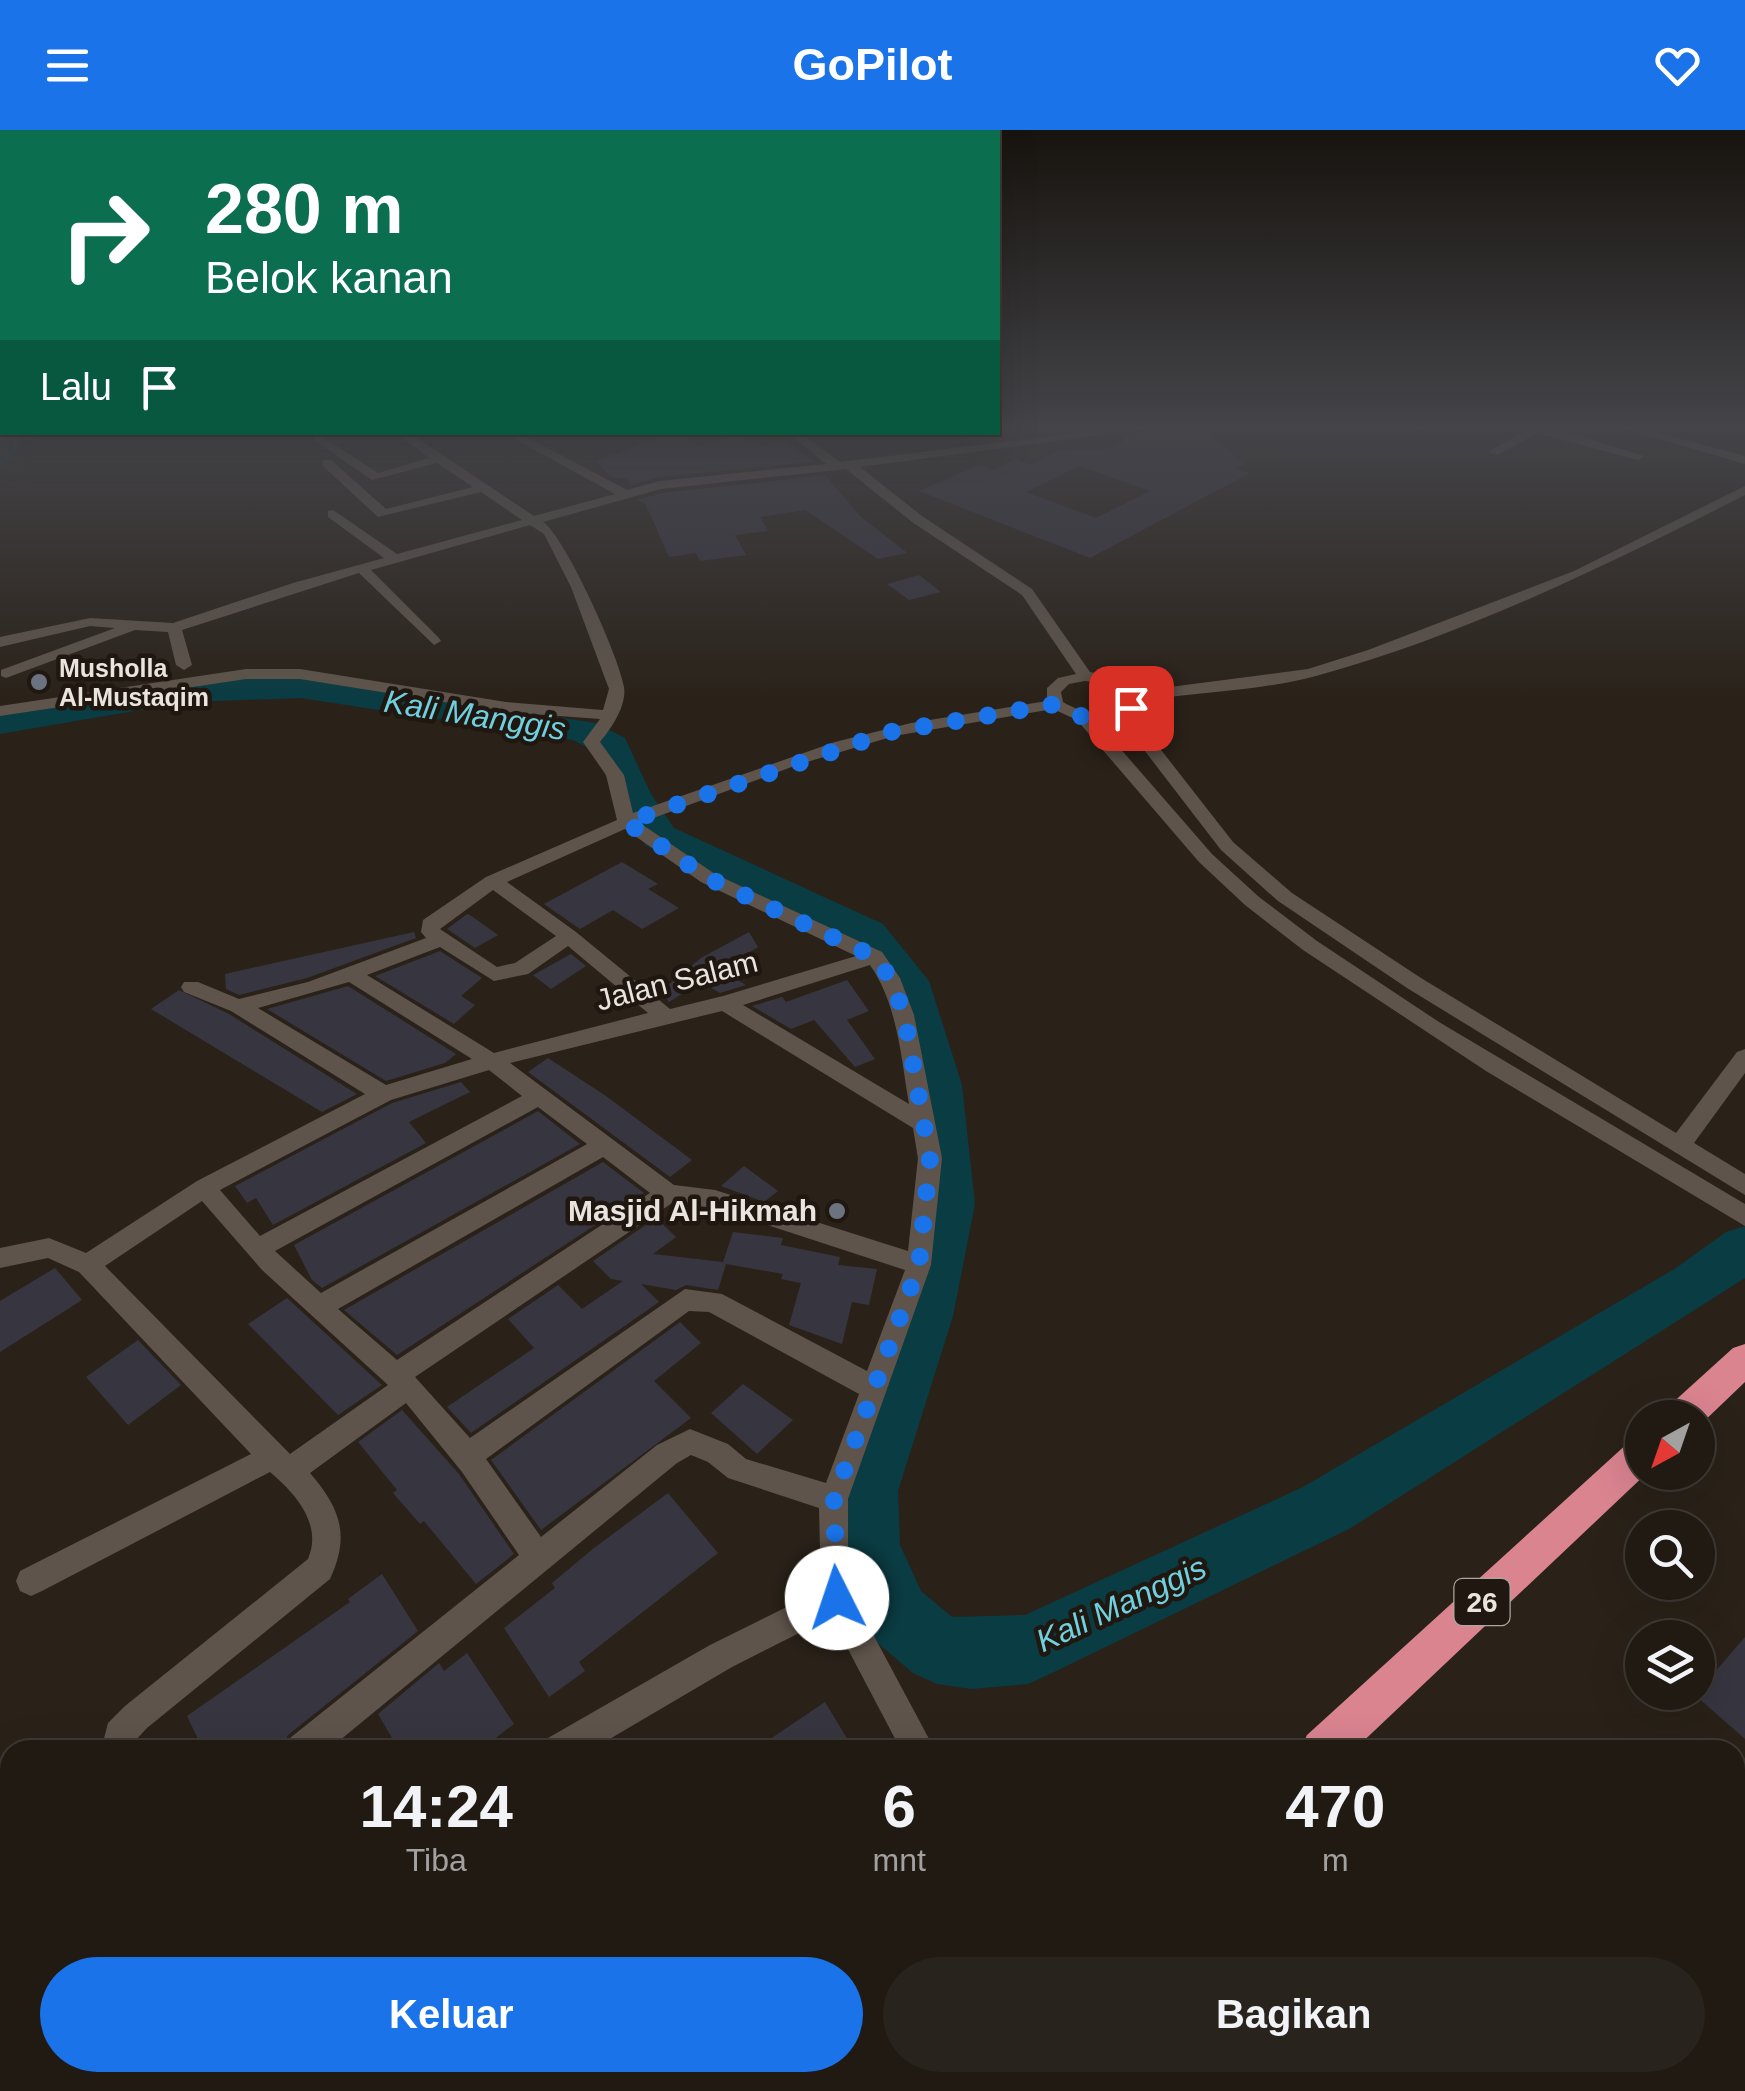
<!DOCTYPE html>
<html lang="id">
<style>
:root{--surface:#201a13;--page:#28231c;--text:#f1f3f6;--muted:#a2a1a0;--line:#3d3833;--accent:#1a73e8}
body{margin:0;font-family:Helvetica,sans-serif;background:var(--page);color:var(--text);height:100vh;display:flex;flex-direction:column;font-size:38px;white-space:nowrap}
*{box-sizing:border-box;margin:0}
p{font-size:32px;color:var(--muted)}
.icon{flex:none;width:55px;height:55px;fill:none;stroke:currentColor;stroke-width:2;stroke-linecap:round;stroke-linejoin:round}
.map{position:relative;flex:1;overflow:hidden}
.side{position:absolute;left:0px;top:1610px;width:1745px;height:352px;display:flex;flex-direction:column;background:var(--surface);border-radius:30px 30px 0 0;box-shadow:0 10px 40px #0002,0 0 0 2px var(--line)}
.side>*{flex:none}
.hud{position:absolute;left:0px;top:0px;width:1000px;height:305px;box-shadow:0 10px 40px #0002,0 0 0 2px var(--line);background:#0b6e4f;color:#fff;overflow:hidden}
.needle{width:65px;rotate:220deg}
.controls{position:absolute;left:1625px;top:1270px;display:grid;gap:20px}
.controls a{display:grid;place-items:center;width:90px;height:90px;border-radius:50%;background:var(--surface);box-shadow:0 10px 40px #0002,0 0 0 2px var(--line);font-size:50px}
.pin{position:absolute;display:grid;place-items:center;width:85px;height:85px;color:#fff;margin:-42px;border-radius:20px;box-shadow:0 5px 15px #0006}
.me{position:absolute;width:110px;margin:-55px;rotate:356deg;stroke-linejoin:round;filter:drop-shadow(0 0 8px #0008)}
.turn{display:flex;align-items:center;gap:35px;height:210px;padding:0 40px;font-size:45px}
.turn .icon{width:130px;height:130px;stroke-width:2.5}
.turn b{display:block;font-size:70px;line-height:85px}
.then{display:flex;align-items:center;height:95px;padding:0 40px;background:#0003;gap:20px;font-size:38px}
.eta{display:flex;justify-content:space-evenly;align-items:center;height:170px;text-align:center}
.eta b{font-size:60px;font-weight:800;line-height:70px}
.button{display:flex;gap:20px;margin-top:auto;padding:20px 40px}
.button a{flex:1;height:115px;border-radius:60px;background:var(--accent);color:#fff;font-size:40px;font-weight:800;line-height:115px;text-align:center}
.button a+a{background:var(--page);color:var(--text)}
header{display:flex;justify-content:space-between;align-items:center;height:130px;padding:0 40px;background:var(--accent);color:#fff;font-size:45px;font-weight:800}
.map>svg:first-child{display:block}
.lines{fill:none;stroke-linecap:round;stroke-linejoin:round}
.stream{stroke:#0a3c43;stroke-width:5}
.river{fill:#0a3c43;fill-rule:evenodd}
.building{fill:#373540;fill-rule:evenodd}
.street{fill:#5e544b;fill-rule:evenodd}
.highway{fill:#da8490;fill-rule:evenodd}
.route{stroke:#1a73e8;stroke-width:18;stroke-dasharray:0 32.4}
.worship-dot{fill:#6b7280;stroke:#201810;stroke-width:4}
.labels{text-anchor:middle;stroke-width:9;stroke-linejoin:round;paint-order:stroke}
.far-poi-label{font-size:25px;font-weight:bold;fill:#eae4df;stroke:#201810;text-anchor:start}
.shield{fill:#201810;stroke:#ada7a1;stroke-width:2.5}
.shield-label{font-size:28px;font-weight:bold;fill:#eae4df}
.street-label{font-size:30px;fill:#eae4df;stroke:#201810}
.poi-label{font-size:30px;font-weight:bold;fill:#eae4df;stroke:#201810;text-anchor:end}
.water-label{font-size:32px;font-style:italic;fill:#6fd0e0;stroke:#201810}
</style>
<header><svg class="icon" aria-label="menu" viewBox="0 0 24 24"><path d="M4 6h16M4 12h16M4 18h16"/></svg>GoPilot<svg class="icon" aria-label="heart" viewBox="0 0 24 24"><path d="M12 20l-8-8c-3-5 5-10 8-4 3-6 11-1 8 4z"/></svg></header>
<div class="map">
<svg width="1745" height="1961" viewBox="0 0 1745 1961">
<rect width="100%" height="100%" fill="#2a2219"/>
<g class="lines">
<path class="stream" d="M0 333 14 322 19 302"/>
<path class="river" d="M301 548 596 593 625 608 651 664 674 698 883 794 929 851 962 955 975 1074 953 1186 898 1361 900 1415 921 1461 952 1487 1025 1485 1303 1357 1676 1138 1726 1102 1745 1096V1148L1349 1399 1052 1543 1028 1554 971 1559 937 1554 913 1543 873 1509 834 1417V1361L895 1186 921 1074 912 955 884 854 853 814 645 715 613 664 596 622 573 610 301 568 187 572 0 604V582L187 550Z"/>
</g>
<g class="building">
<path d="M1200 296 1245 334 1236 339 1250 343 1090 428 919 361 979 335 993 340 1016 329 1032 335 1057 321 1109 319 1127 310 1122 306ZM1079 336 1150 361 1096 388 1026 362Z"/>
<path d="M673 304 702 316 738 305 760 316 786 310 813 332 660 347 630 355 627 348H613L595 331Z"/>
<path d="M825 345 860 386 907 423 878 429 805 380 760 387 768 401 735 405 746 425 700 431 696 423 669 427 645 373 636 370 662 363Z"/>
<path d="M919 445 941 462 909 470 887 454Z"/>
<path d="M622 732 658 754 648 759 679 778 642 799 613 780 580 799 544 774Z"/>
<path d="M467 784 470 785 498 805 475 818 447 799Z"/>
<path d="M414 802 416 808 307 848 239 865 226 859 225 844Z"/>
<path d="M749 802 758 817 721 840 746 855 720 863 701 852 669 872 661 861 701 828Z"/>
<path d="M440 821 482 848 461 866 475 875 454 894 375 846Z"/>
<path d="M571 824 586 836 551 859 533 845Z"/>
<path d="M847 850 869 881 847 890 875 929 855 937 814 890 791 899 752 876 782 867 786 872Z"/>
<path d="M348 856 456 924 445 933 386 951 267 879Z"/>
<path d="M179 860 229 884 357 964 322 982 151 879Z"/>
<path d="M548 928 606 966 692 1030 670 1047 528 942Z"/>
<path d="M461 952 470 962 409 992 426 1013 273 1095 256 1068 247 1073 235 1056 392 973Z"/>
<path d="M538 981 580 1014 322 1158 312 1150 294 1115Z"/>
<path d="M603 1032 644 1063 397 1225 344 1180Z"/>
<path d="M744 1036 778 1061 764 1072 721 1056Z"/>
<path d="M656 1088 676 1107 653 1124 723 1132 733 1102 783 1108 781 1115 840 1127 838 1135 877 1139 869 1175 852 1172 842 1214 789 1195 801 1153 781 1149 783 1144 726 1134 718 1160 686 1155 676 1160 641 1154 659 1172 471 1303 447 1277 534 1218 508 1189 558 1155 582 1179 623 1151 611 1149 593 1131Z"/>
<path d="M55 1138 82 1170 0 1222V1171Z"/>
<path d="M287 1168 382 1255 338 1285 248 1194Z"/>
<path d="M680 1192 701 1213 654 1251 691 1288 541 1400 491 1330Z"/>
<path d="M138 1210 181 1255 128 1295 86 1247Z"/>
<path d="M743 1254 793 1290 757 1324 711 1283Z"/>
<path d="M402 1280 459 1344 514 1424 476 1454 424 1391 420 1394 393 1363 397 1360 358 1312Z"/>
<path d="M668 1363 718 1423 579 1532 585 1541 549 1567 504 1498 555 1458 552 1453 594 1418Z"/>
<path d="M382 1444 418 1501 288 1605 281 1620H203L187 1586 350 1472 348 1469Z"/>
<path d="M1745 1507V1609L1695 1565Z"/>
<path d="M467 1523 514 1594 480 1620H399L378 1584 439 1533 444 1541Z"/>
<path d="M825 1572 854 1620H754Z"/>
</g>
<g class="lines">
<g class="street">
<path d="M1134 296H1169L860 337 922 386 1032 459 1090 542 1125 549 1139 561 1308 539 1368 520 1574 441 1745 356V365C1607 435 1466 505 1316 546 1264 560 1196 563 1142 570L1133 584 1233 712 1292 763 1421 848 1676 1003 1737 922 1745 919V943L1694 1013 1745 1044V1065L1407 858 1278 771 1221 720 1121 590 1098 593 1212 724 1259 767 1317 811 1439 892 1745 1074V1096L1486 941 1303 820 1245 775 1199 732 1077 590 1053 579 894 606 797 635 640 693 715 744 882 822 900 848 914 885 942 1028 931 1135 848 1369V1434L852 1465 935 1620H901L831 1487 732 1537 591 1620H544L548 1608 710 1515 821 1460 819 1378 728 1348 708 1332 691 1325 677 1333 328 1620H286L290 1608 519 1425 462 1342 406 1273 310 1343C341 1379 350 1406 330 1449L147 1598 134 1612 133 1620H101L108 1593 125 1576 308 1429C323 1394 295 1363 270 1342L42 1461 31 1466 20 1461 16 1451 20 1441 251 1324 79 1142 48 1128 0 1138V1118L49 1108 86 1123 197 1051 365 964 231 881 184 862 181 857 184 852H198L239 869 308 852 426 808 421 802 423 790 486 747 617 690 606 645 583 612 600 589 506 582 300 549H246L0 586V576L246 539H300L506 572 603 580 609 559 571 457 544 404 530 395 371 440 439 508 441 511 434 515 359 443 182 500 192 535 184 540 176 535 168 502 135 500 6 548 1 546V540L115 498 90 496 0 517V507L90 488 173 493 293 453 384 428 328 387V381L333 380 397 424 522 390 481 362 378 387 323 336V330H331L386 379 473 357 437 333 372 350 314 310V306L318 304 378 343 429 328 394 302H408L534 386 615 364 502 302H517L627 360 660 351 826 334 787 302H800L840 332ZM846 339 912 392 1022 465 1076 544 1058 548 1047 558V571L911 593 835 612 633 683 624 645 600 612C611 599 627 576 624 557 620 529 565 406 543 392L661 359ZM1085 551 1107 553 1127 566 1124 576C1103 587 1083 584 1063 572L1061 562 1069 554ZM625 699 701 752 856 826 723 866 670 879 576 802 507 752ZM493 760 556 806 515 833 497 837 440 799ZM568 816 648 883 494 923 367 845 440 817 494 851 528 844ZM870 835C898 875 901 928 909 974L743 875ZM349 852 472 929 386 955 258 878ZM722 881 913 998 918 1028 908 1121 715 1060 674 1055 510 933ZM489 940 522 966 260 1106 220 1060 391 970ZM538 977 587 1014 321 1163 275 1121ZM603 1027 650 1063 397 1230 338 1179ZM202 1071 262 1140 388 1255 290 1324 105 1136ZM672 1073 715 1078 905 1140 867 1241 722 1164 685 1159 470 1308 415 1247ZM689 1181 709 1182 859 1264 826 1353 746 1329 728 1314 690 1299 657 1315 541 1407 486 1329Z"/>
<path d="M1415 296H1431L1409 303V299Z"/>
<path d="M1532 296H1547L1644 326 1638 330 1537 303 1498 325 1488 322Z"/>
<path d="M1615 296H1634L1745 326V334Z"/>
<path d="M10 1880V1918L0 1923V1885Z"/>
</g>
<g class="highway">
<path d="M1745 1214V1252L1698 1297V1288H1664L1669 1276 1733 1218Z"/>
<path d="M1642 1307V1342H1648L1354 1620H1300L1307 1605 1629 1312Z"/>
<path d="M926 1952H983L980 1961H923Z"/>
</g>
</g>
<linearGradient id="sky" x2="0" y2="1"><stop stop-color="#17130e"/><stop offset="0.52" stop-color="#444449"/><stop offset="1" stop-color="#444449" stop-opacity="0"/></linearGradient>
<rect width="1745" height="571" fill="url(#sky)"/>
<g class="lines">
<path class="route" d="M837 1468 834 1369 919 1135 930 1028 904 884 890 848 875 827 708 748 626 692 890 602 1056 574C1077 590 1109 594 1131 578"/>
</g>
<g class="worship-dot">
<circle cx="39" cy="552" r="10"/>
<circle cx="837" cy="1081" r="10"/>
</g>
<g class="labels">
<g class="far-poi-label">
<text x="59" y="547">Musholla<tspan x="59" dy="29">Al-Mustaqim</tspan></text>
</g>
<rect class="shield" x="1454.5" y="1449" width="55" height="46" rx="8"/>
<g class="shield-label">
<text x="1482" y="1482">26</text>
</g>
<g class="street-label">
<text transform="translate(677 851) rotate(-14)" y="10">Jalan Salam</text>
</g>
<g class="poi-label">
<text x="817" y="1091">Masjid Al-Hikmah</text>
</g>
<g class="water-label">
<text transform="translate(475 585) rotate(9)" y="11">Kali Manggis</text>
<text transform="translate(1121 1474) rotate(-25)" y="11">Kali Manggis</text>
</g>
</g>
</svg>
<div class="controls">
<a><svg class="needle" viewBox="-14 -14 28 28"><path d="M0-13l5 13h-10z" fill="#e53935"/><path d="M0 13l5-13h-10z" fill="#a2a1a0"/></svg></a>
<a><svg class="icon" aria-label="search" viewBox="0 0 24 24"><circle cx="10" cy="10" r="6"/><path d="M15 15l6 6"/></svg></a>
<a><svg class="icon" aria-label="layers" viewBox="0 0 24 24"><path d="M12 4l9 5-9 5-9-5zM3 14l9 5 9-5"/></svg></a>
</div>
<div class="pin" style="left:1131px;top:578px;background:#d93025"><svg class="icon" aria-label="arrive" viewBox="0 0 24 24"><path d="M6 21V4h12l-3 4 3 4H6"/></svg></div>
<svg class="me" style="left:837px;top:1468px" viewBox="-20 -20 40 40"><circle r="19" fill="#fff"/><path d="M0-13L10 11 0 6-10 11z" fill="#1a73e8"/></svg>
<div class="hud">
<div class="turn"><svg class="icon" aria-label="right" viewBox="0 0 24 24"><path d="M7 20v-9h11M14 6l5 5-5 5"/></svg><div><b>280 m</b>Belok kanan</div></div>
<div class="then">Lalu<svg class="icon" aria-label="arrive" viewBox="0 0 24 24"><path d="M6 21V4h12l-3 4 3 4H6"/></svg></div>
</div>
<section class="side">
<div class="eta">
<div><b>14:24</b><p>Tiba</p></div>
<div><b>6</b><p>mnt</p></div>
<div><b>470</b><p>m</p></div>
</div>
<div class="button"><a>Keluar</a><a>Bagikan</a></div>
</section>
</div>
